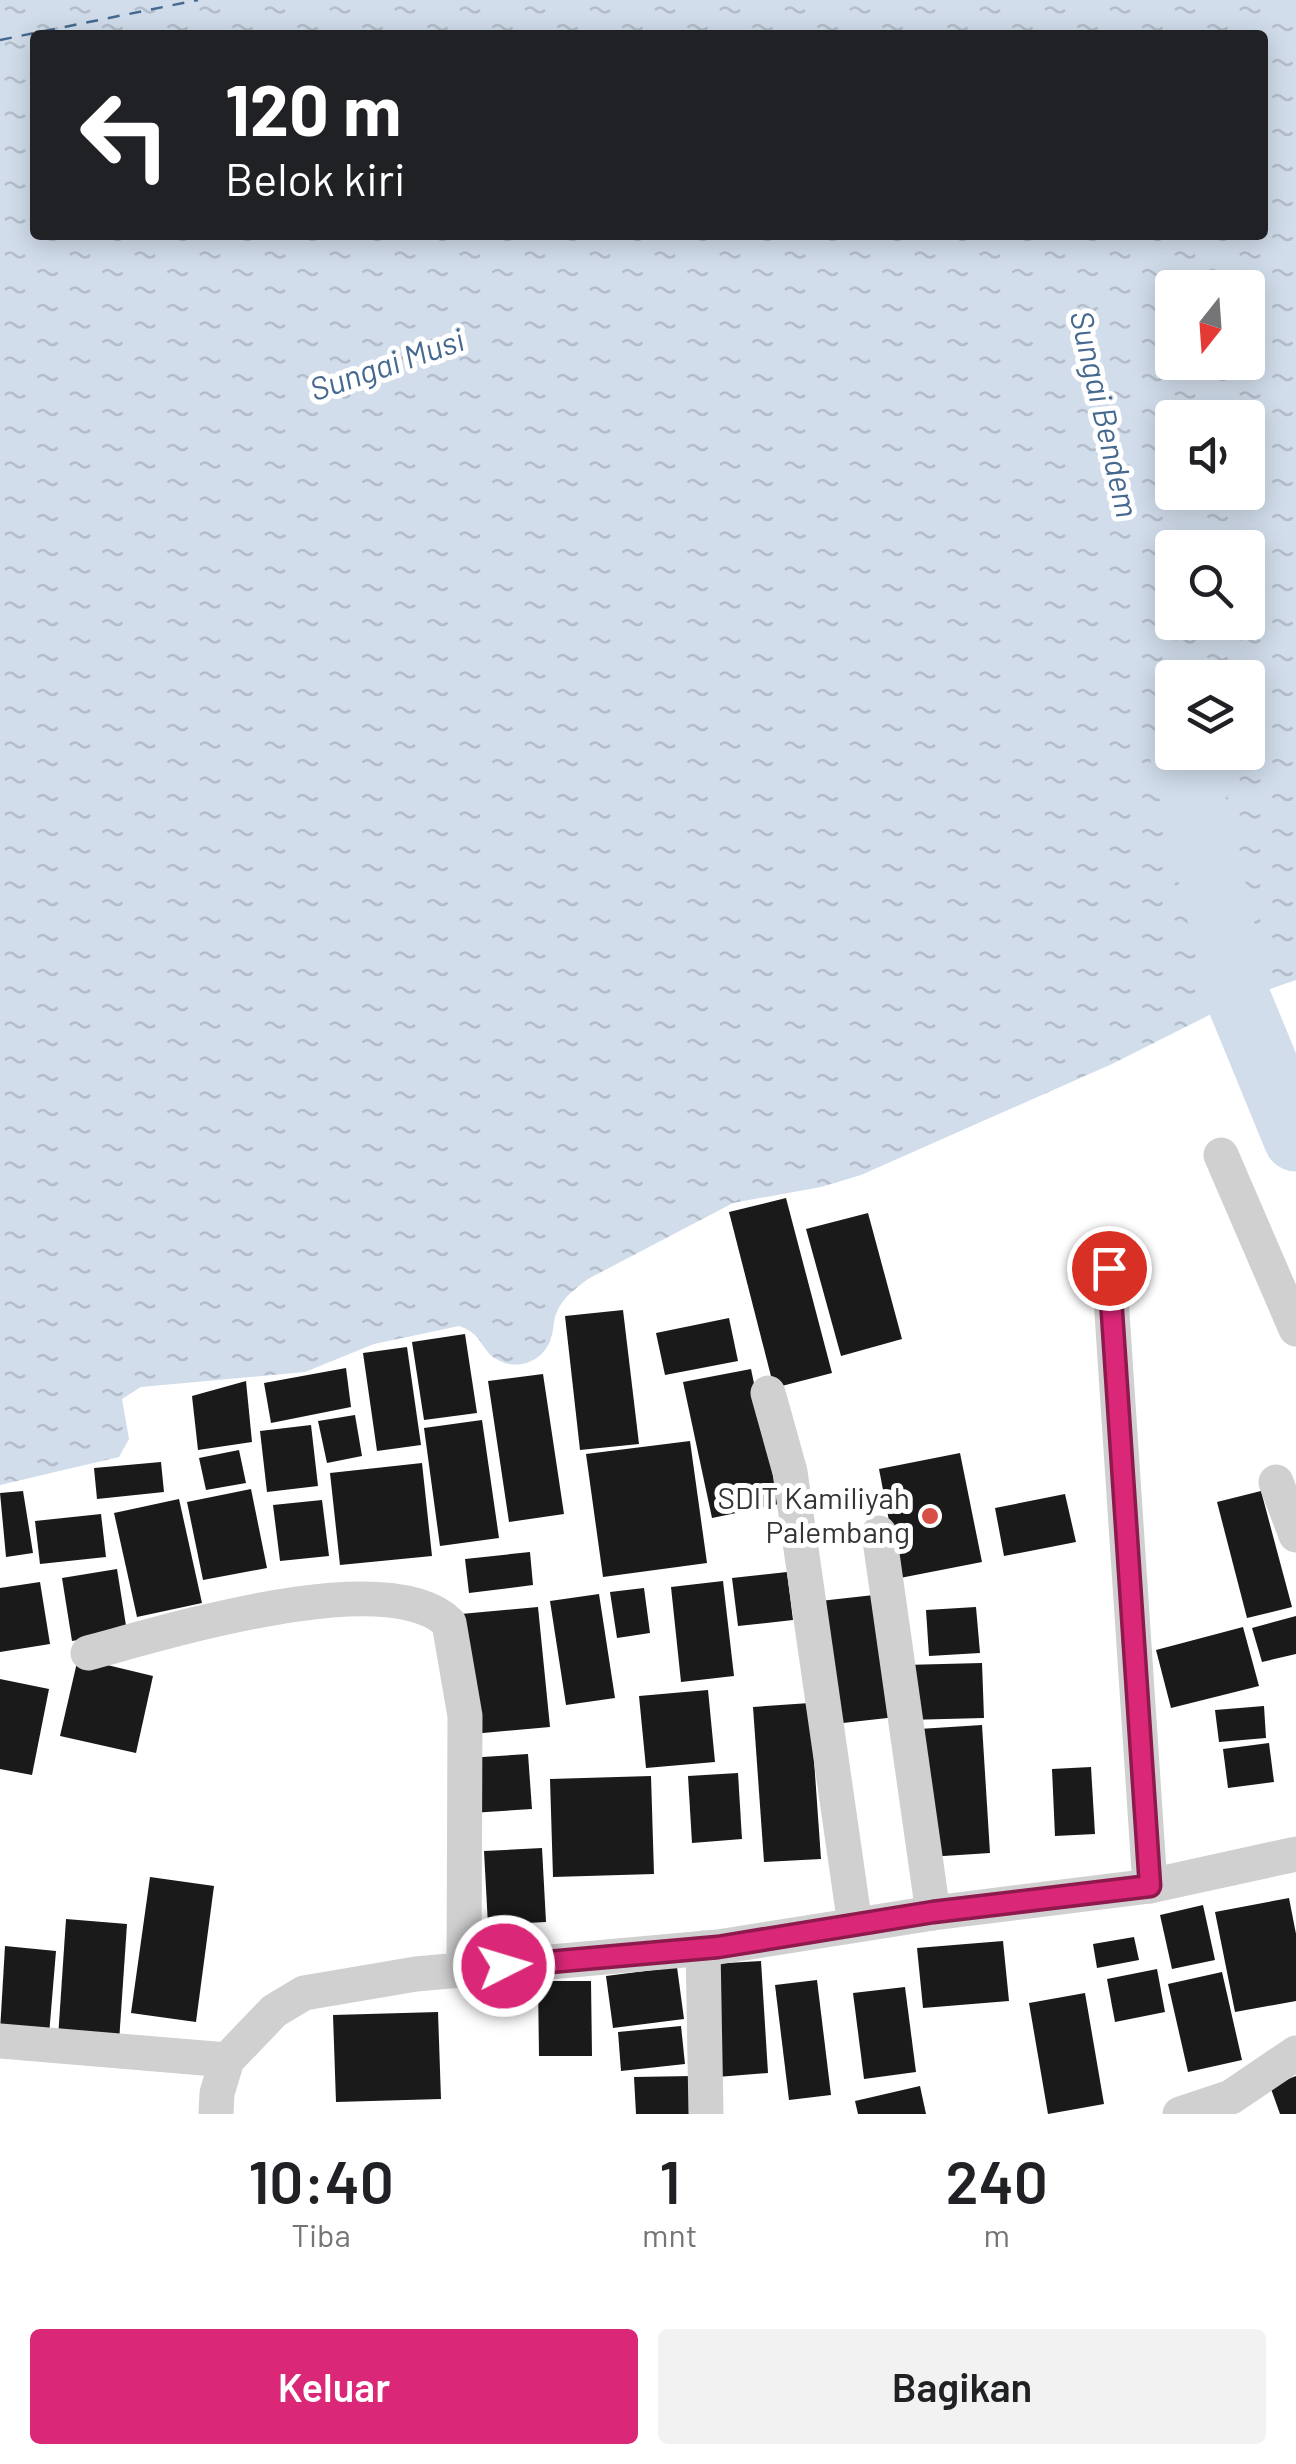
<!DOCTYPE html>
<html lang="id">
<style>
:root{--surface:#fff;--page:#f2f2f2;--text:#202124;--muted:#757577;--accent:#db2777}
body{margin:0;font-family:Barlow,sans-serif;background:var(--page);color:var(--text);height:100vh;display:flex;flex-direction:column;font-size:38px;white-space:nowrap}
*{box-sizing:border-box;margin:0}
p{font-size:32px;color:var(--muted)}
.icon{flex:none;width:55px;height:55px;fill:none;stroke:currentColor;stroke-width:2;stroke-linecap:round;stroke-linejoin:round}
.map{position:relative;height:2114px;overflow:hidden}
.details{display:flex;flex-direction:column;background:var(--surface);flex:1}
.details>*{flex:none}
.guide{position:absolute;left:30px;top:30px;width:1238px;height:210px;border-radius:10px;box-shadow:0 5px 25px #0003;background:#202124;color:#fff;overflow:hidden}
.needle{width:65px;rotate:197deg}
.controls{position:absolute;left:1155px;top:270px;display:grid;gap:20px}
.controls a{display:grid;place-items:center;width:110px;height:110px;border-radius:10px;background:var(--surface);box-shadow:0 5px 25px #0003;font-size:50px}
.pin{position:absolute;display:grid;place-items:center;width:85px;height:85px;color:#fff;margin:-42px;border:5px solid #fff;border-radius:50%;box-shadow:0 2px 10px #0007}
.me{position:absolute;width:110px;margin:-55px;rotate:85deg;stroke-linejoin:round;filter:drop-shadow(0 0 8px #0008)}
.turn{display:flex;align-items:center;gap:35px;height:210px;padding:0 30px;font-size:45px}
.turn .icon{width:130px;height:130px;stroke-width:2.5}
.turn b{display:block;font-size:70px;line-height:85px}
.eta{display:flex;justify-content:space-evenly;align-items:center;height:170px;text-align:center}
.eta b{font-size:60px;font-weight:600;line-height:70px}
.button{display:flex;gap:20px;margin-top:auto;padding:20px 30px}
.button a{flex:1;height:115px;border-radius:10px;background:var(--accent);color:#fff;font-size:40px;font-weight:600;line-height:115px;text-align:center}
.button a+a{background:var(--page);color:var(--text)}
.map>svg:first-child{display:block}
.water{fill:url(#water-ripples);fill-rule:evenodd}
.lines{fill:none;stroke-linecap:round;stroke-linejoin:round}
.river{stroke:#d1ddeb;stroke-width:65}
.ferry{stroke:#46698f;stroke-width:2.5;stroke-dasharray:12 10;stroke-linecap:butt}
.building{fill:#1a1a1a}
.minor{stroke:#d0d0d0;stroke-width:35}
.route-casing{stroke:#8e194d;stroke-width:25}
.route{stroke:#db2777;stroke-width:18}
.poi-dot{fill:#d75047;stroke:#fff;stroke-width:4}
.labels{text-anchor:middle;stroke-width:10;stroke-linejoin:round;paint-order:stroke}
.poi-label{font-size:30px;fill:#333;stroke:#fff;text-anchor:end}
.water-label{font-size:32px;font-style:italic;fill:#46698f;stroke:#fff}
</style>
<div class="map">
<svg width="1296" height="2114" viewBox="0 0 1296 2114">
<defs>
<pattern id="water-ripples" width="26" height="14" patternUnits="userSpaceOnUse" patternTransform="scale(2.5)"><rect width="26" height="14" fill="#d1ddeb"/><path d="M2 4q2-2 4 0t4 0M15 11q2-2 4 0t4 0" fill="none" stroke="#b4beca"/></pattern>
</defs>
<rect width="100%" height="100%" fill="#fff"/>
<path class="water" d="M0 0H1296V980L1239 1000 1112 1064 861 1175 821 1187 733 1203 588 1279C575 1289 562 1298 556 1314 553 1322 554 1330 551 1338 545 1359 521 1371 500 1361 481 1353 483 1333 459 1326L374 1344 305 1372 141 1387 122 1399 129 1439 119 1457 0 1485ZM35 35H1262V235H35ZM1172 288H1248V362H1172ZM1172 418H1248V492H1172ZM1172 548H1248V622H1172ZM1172 678H1248V752H1172Z"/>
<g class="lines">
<path class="river" d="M1182 752 1239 1000 1296 1139"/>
<path class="ferry" d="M0 40 198 0"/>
</g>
<g class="building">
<path d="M786 1198 832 1373 774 1388 729 1212Z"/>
<path d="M868 1213 902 1339 841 1356 806 1229Z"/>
<path d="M623 1310 639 1444 580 1450 565 1316Z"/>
<path d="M729 1318 738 1361 665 1375 656 1333Z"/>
<path d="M465 1334 477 1413 424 1420 412 1342Z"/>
<path d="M407 1347 421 1445 377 1451 363 1353Z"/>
<path d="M346 1368 351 1407 271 1423 264 1383Z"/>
<path d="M751 1369 779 1504 712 1518 683 1382Z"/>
<path d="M543 1374 564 1514 509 1522 488 1381Z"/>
<path d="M246 1381 252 1442 198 1450 192 1396Z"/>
<path d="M355 1415 362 1456 327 1463 318 1421Z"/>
<path d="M482 1420 499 1538 440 1546 424 1428Z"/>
<path d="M311 1425 318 1486 267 1492 260 1431Z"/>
<path d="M690 1441 707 1563 603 1577 586 1454Z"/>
<path d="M239 1450 246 1483 206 1490 199 1458Z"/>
<path d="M960 1453 982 1562 900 1578 879 1469Z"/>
<path d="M161 1462 164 1492 97 1499 94 1468Z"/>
<path d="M422 1463 432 1556 340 1565 330 1473Z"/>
<path d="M251 1489 267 1568 203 1580 187 1502Z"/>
<path d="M23 1491 33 1553 6 1557 0 1493Z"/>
<path d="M1261 1491 1292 1607 1247 1618 1217 1502Z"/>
<path d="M1065 1494 1076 1542 1004 1556 995 1508Z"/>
<path d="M179 1499 202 1603 137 1617 114 1513Z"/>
<path d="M322 1500 329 1556 280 1561 273 1505Z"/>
<path d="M101 1514 106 1557 40 1564 35 1521Z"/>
<path d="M530 1552 533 1585 469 1593 465 1559Z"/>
<path d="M117 1569 127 1632 72 1641 62 1578Z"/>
<path d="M787 1572 793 1620 738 1626 732 1578Z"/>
<path d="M723 1581 734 1676 681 1682 671 1587Z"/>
<path d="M40 1582 50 1644 0 1652V1588Z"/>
<path d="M644 1588 650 1633 617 1638 610 1592Z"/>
<path d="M599 1594 615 1698 566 1705 550 1601Z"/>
<path d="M883 1594 896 1717 834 1724 820 1601Z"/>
<path d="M538 1607 550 1727 472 1734 461 1614Z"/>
<path d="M976 1607 980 1653 929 1656 926 1610Z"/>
<path d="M1296 1616V1654L1262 1662 1252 1628Z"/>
<path d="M1243 1627 1259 1686 1171 1708 1156 1650Z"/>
<path d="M78 1658 153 1676 136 1753 60 1736Z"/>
<path d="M982 1663 984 1718 906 1720 904 1665Z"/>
<path d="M0 1679 49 1689 32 1775 0 1769Z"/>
<path d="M708 1690 715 1762 646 1768 639 1696Z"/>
<path d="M810 1703 821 1859 764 1862 753 1707Z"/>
<path d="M1264 1706 1266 1738 1219 1742 1215 1710Z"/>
<path d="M982 1725 990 1853 928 1857 919 1729Z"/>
<path d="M1269 1743 1274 1782 1228 1788 1223 1749Z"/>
<path d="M528 1754 532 1809 471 1813 467 1758Z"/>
<path d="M1091 1767 1095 1834 1055 1836 1052 1769Z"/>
<path d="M738 1773 742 1839 692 1843 688 1776Z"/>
<path d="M651 1776 654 1874 553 1877 550 1779Z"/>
<path d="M542 1848 546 1922 488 1925 484 1851Z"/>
<path d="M150 1877 214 1886 196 2022 131 2013Z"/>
<path d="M1289 1898 1296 1934V2001L1235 2012 1215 1912Z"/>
<path d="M1203 1905 1215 1960 1172 1969 1160 1915Z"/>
<path d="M66 1919 127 1924 119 2042 58 2038Z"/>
<path d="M1134 1937 1139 1960 1097 1968 1093 1944Z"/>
<path d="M1003 1941 1009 2001 923 2008 917 1948Z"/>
<path d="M5 1946 56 1951 49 2035 0 2031Z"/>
<path d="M761 1961 768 2073 717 2077 710 1964Z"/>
<path d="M677 1967 684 2019 613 2028 606 1976Z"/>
<path d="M1157 1969 1165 2012 1115 2022 1107 1979Z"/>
<path d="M1222 1972 1242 2060 1188 2072 1168 1984Z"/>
<path d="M817 1980 831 2095 789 2100 775 1985Z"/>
<path d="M538 1981H591L592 2056H539Z"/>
<path d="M905 1987 916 2072 864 2079 853 1993Z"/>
<path d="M1085 1993 1104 2104 1048 2114 1029 2003Z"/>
<path d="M438 2012 441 2099 336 2102 333 2015Z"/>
<path d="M681 2026 685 2064 621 2071 618 2032Z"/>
<path d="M693 2076 695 2114H636L634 2077Z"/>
<path d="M1296 2076V2114H1280L1270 2086Z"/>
<path d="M920 2086 926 2114H858L855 2101Z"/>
</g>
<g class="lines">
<g class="minor">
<path d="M1221 1155 1296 1329"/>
<path d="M1109 1268 1150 1886"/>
<path d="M768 1393 790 1472 855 1925"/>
<path d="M1276 1482 1296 1535"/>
<path d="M879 1533 933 1913"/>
<path d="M88 1653C164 1633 388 1562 449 1623L465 1716 464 1970"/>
<path d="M703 1948 706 2114"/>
<path d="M0 2041 227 2060"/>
<path d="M216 2114 217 2093 227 2060 274 2011 304 1993 416 1974 718 1947 933 1913 1150 1886 1296 1854"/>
<path d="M1180 2114 1231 2097 1296 2053"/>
</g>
</g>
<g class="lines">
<g class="route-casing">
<path id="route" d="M504 1966 718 1947 933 1912 1150 1886 1109 1268"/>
</g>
<use href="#route" class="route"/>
</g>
<circle class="poi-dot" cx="930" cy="1516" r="10"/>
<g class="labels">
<g class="poi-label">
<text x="910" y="1509">SDIT Kamiliyah<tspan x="910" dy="34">Palembang</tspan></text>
</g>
<g class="water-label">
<text transform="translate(387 365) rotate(-19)" y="11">Sungai Musi</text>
<text transform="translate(1104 414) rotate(77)" y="11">Sungai Bendem</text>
</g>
</g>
</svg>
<div class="controls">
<a><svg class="needle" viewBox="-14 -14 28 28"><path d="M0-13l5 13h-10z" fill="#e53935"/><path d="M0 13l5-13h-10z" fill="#757577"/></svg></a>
<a><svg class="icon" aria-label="sound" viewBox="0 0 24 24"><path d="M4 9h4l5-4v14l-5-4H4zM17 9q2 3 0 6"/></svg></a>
<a><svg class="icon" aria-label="search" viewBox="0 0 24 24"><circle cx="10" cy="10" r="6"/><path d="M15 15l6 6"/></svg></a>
<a><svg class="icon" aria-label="layers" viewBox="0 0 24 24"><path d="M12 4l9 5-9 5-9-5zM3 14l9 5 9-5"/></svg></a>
</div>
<div class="pin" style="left:1109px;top:1268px;background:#d93025"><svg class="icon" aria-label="arrive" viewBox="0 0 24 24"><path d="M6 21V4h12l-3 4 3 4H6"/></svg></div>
<svg class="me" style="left:504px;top:1966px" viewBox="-20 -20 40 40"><circle r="17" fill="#db2777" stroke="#fff" stroke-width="3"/><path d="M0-11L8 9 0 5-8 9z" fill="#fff"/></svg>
<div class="guide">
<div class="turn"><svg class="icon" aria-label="left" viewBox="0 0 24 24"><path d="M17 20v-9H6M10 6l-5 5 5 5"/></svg><div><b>120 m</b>Belok kiri</div></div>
</div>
</div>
<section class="details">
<div class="eta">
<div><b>10:40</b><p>Tiba</p></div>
<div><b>1</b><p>mnt</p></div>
<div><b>240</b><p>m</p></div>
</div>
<div class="button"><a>Keluar</a><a>Bagikan</a></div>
</section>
